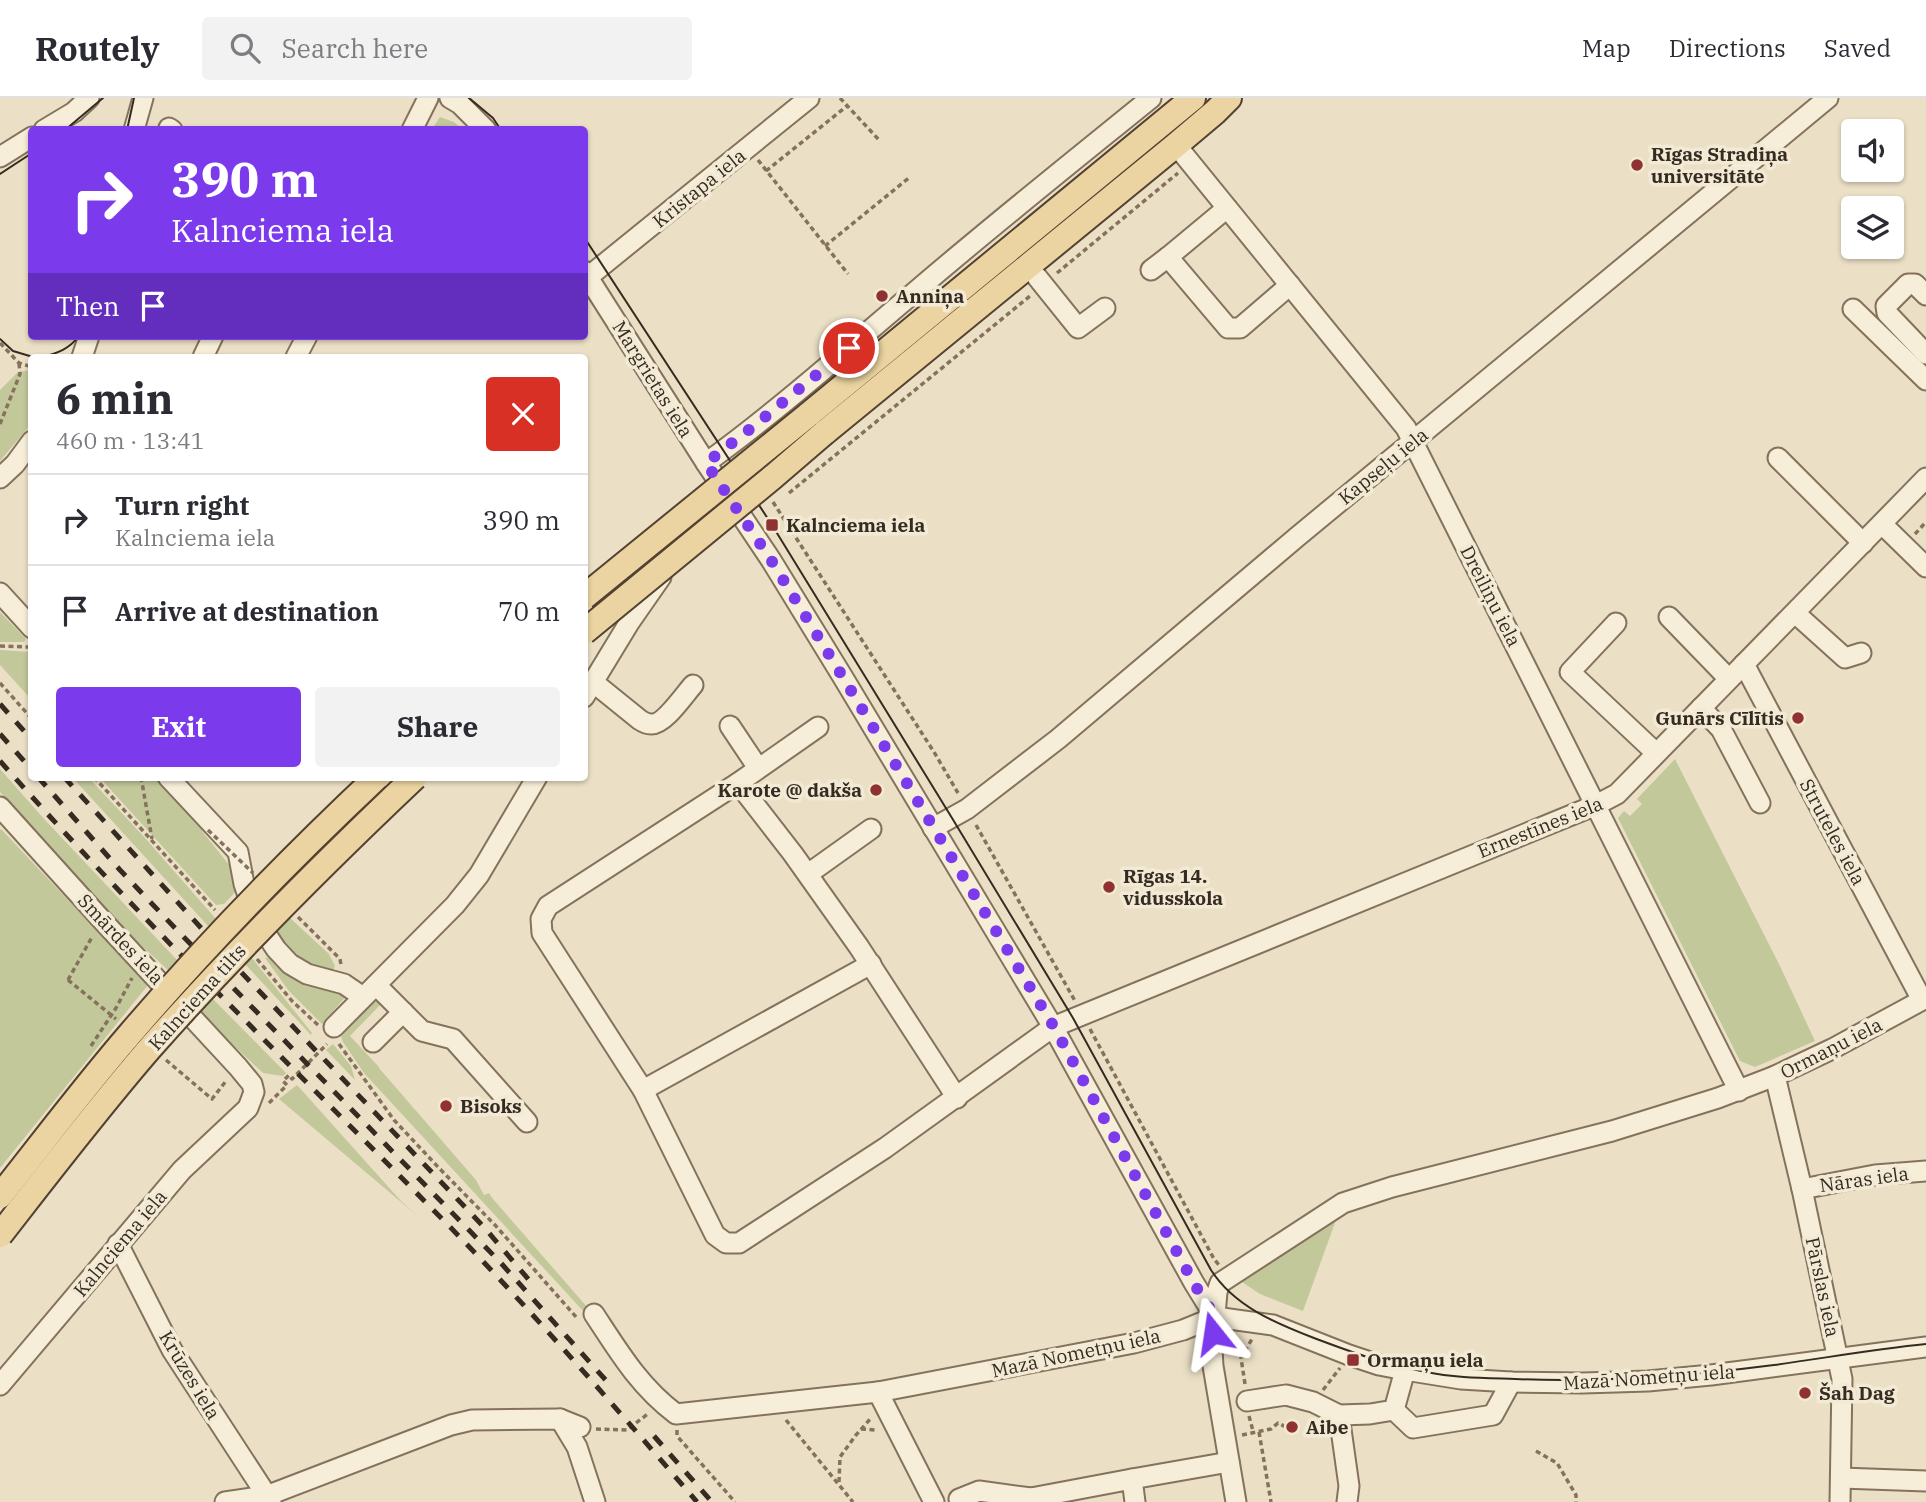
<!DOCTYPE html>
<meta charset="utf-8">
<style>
:root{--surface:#fff;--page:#f2f2f3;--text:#2b2b33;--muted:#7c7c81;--line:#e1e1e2;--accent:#7c3aed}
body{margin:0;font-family:"IBM Plex Serif",serif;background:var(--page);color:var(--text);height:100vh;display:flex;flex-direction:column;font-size:26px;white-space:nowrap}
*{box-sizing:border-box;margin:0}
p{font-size:23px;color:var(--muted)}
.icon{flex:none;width:38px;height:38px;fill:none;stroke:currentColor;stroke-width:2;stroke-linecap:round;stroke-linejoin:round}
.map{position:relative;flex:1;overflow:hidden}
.side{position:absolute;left:28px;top:256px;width:560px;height:427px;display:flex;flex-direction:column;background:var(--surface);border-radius:7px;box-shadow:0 2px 5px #0004}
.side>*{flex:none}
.banner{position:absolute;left:28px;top:28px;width:560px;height:214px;border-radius:7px;box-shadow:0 2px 5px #0004;background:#7c3aed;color:#fff;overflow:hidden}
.tools{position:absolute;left:1841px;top:21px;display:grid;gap:14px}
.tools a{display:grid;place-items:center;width:63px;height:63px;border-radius:7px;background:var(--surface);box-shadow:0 2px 5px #0004;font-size:35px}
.pin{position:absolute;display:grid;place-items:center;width:60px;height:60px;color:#fff;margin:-30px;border:4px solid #fff;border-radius:50%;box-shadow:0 2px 7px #0007}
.me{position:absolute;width:77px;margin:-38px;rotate:345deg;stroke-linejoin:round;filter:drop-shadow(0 0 5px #0008)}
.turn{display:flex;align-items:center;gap:24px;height:147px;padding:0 28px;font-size:32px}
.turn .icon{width:91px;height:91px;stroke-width:2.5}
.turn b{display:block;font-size:49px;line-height:60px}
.then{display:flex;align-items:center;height:66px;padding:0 28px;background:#0003;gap:14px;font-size:26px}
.round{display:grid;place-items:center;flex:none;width:74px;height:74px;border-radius:7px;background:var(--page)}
.overview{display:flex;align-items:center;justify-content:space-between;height:119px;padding:0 28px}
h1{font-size:42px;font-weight:700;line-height:52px}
.button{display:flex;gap:14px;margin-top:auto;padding:14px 28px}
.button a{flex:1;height:80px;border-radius:7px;background:var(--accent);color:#fff;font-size:28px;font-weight:700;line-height:80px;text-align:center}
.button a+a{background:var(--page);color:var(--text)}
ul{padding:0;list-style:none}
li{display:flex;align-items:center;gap:21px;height:91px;padding:0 28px;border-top:2px solid var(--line)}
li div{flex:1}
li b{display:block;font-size:26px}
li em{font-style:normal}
header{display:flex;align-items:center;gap:42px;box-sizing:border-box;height:98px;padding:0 35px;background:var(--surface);border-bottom:2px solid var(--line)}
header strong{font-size:33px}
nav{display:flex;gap:38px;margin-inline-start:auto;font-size:24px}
.search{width:490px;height:63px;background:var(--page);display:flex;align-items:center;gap:18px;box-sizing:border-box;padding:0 24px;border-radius:7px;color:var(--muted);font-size:26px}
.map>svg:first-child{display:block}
.green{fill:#c2c89a}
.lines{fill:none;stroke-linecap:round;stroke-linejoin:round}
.minor-casing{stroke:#85725d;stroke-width:23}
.major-casing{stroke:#534131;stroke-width:28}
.path{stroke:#85725d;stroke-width:3.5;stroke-dasharray:5 3.5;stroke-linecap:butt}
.minor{stroke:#f6eed8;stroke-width:19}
.major{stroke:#ebd4a1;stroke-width:24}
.tram{stroke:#362b20;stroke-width:2}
.rail{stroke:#362b20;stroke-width:5;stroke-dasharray:12 12;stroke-linecap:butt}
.major-bridge-casing{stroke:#534131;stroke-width:28;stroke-linecap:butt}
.path-bridge{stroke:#85725d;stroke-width:3.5;stroke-dasharray:5 3.5;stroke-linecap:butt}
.major-bridge{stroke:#ebd4a1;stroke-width:24}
.route{stroke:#7c3aed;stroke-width:12;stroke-dasharray:0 21.6}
.poi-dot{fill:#8f3231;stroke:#f3ead5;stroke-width:2.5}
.labels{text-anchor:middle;stroke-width:7;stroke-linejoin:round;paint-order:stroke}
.poi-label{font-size:19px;font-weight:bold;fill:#362b20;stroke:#f3ead5;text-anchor:start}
.street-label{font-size:19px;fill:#362b20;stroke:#f3ead5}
</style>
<header>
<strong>Routely</strong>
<div class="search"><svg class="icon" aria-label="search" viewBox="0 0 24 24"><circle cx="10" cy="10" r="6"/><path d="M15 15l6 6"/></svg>Search here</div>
<nav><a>Map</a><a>Directions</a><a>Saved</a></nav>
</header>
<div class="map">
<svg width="1926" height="1404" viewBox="0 0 1926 1404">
<rect width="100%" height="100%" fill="#ebe0c6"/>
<g class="green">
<path d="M440 19 454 24 462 31H432Z"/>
<path d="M31 272V326L0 363V292L18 274Z"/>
<path d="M0 514 26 541 24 544H0Z"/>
<path d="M0 552 31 554V601L0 567Z"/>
<path d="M1675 661 1780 868 1815 943 1755 969 1740 963 1618 720 1624 713 1630 718 1642 706 1637 701Z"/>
<path d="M0 671 45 722 178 863 169 873 116 824 0 694Z"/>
<path d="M72 679H88L146 741 216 821 209 829Z"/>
<path d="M99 679H159L199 722 202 733 234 773 237 792 224 806 216 807Z"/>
<path d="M1 731 148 887 0 1070V732Z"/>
<path d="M290 820 329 856 335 868 332 875C302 868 295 858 276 835Z"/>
<path d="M270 859 277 861 348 896 322 926 289 893 265 860Z"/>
<path d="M252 860 312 935 311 937 245 866Z"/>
<path d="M376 898 382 905 350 938 379 969V970L476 1082 484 1097 489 1095 493 1101 588 1210 585 1215 364 975 343 944 341 938Z"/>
<path d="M212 900 286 975 283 978 263 975 199 915Z"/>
<path d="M333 946 351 968 355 982 326 952Z"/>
<path d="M297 987 401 1103 420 1120 279 1001Z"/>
<path d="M1336 1122 1303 1213 1260 1196 1239 1182Z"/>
</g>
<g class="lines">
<g class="minor-casing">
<g id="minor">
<path d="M450 0 460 6 486 32"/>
<path d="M169 30 172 32"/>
<path d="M44 32 74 14 89 0"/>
<path d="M134 32 143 0"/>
<path d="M412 32 428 0"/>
<path d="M1176 47 1406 330 1739 993"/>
<path d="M0 59 32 39"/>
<path d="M1168 159 1227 110"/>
<path d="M1151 172 1168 159 1228 230H1240L1290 187"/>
<path d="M584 173 706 365 771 462 844 581 1053 929 1194 1185 1215 1219"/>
<path d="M588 179 809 0"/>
<path d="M1037 179 1078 230 1105 210"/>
<path d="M1926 197 1915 186H1908L1886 208 1887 215 1926 256"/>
<path d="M1853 211 1926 282"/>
<path d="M82 259 89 238"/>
<path d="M203 259 213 238"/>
<path d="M296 259 307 238"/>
<path d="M1778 360 1863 445"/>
<path d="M706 365C779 312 847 251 916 193 993 127 1072 64 1151 0"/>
<path d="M0 380 15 366 32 343"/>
<path d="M1882 426 1926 469"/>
<path d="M0 495 32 530"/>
<path d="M1795 515 1845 560 1861 555"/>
<path d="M1669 519 1729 581"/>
<path d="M1616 525 1570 574 1656 655"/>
<path d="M1744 566 1922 902"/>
<path d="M593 584 640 622C643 624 647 626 651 626 664 627 684 597 693 587"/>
<path d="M584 599 629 525 661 479"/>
<path d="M1701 610 1721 631 1760 705"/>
<path d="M730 628 758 670"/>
<path d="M818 629 738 685 548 808 541 821 542 835 643 992 715 1137 726 1145H739L885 1050 1053 929 1596 707 1617 696 1926 380"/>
<path d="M168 679 238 754 244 786 256 821 276 851 290 866 307 876 344 886 363 899"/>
<path d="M738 685 793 756 859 849 957 1000"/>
<path d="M0 709 101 821 238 969 252 986 254 994 248 1010 182 1072 0 1287"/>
<path d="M933 730 967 711 1058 641 1297 439 1828 0"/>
<path d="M808 776 871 731"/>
<path d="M376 887 422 933 453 941 527 1024"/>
<path d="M334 929 455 807 479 777 537 679"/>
<path d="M373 944 403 914"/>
<path d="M1775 978 1802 1091 1842 1281 1840 1404"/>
<path d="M643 992 871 866"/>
<path d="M1802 1091 1875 1077 1926 1073"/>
<path d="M118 1146 172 1252 271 1404"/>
<path d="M594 1216C619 1254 639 1288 676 1316L878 1294 1134 1245 1183 1232 1215 1219 1273 1227 1349 1257 1379 1267 1405 1272 1461 1281 1511 1284 1583 1285 1648 1283 1711 1277 1926 1249"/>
<path d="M878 1294 934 1404"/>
<path d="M1247 1303 1286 1297 1313 1304 1339 1317 1370 1316 1394 1312 1405 1272"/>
<path d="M1394 1312 1413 1330 1493 1317 1511 1284"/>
<path d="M1339 1317 1349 1388 1347 1404"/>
<path d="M560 1321 577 1349 595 1404"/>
<path d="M1841 1380 1926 1383"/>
<path d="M1132 1381 1229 1364"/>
<path d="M959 1401 979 1393 1031 1400"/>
<path d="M225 1404 266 1398 451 1327 472 1322 560 1321 580 1329"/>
<path d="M1030 1404 1031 1400 1132 1381 1135 1404"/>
<path d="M1236 1404 1213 1268 1212 1251 1217 1194 1220 1185 1343 1105 1392 1089 1612 1033 1718 1000 1775 978 1832 951 1926 900"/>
</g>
</g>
<g class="major-casing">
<g id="major">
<path d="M808 317 1193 0"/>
<path d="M824 335 1176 47 1215 14 1229 0"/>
</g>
</g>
<g class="path">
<path d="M840 0 880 43"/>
<path d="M758 62 848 176"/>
<path d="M766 73 847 8"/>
<path d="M825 148 910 79"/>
<path d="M1057 175 1178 75"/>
<path d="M0 245 19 265 32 269"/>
<path d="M0 326 20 276 19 265"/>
<path d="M789 395 1030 198"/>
<path d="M773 404 934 654 958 695"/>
<path d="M1915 436 1926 424"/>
<path d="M0 548 29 549"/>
<path d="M0 585 32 621"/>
<path d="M94 679 215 812"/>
<path d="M141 679 152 741"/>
<path d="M976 727 1075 903"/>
<path d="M298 819 340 861 341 867"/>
<path d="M257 861 292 903 318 927"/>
<path d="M68 882 92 839"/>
<path d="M1090 931 1214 1161 1219 1167"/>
<path d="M339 946 394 1022 439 1070 495 1127 577 1220"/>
<path d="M91 948 116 910 132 880"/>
<path d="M166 962 212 1001 226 983"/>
<path d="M269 1005 287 987 283 983 289 977 292 981 327 946"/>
<path d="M1230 1250 1243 1255"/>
<path d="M1245 1286 1241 1260 1252 1241"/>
<path d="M1323 1292 1340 1270"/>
<path d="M1249 1318 1253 1333"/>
<path d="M786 1322 853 1404"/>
<path d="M596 1331 627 1332 649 1315"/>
<path d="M861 1331 876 1332"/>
<path d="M677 1332V1338L735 1404"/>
<path d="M1259 1334 1271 1404"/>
<path d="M1242 1337 1271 1331 1278 1325 1288 1330"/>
<path d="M1536 1353 1557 1365 1576 1397V1404"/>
<path d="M839 1384 840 1359 856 1337 872 1319"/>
</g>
<use href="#minor" class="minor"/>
<use href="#major" class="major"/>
<g class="tram">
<path d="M469 0 493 20 501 32"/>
<path d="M65 32 103 0"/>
<path d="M127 32 134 0"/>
<path d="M0 76 32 55"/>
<path d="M584 139 772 427 952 720 1073 920 1211 1172C1234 1208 1275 1225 1314 1240 1351 1254 1387 1267 1426 1274 1455 1280 1486 1280 1515 1281 1602 1285 1688 1278 1774 1267 1825 1260 1875 1251 1926 1246"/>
<path d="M0 241 13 253 33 259"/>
<path d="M43 259C58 255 69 251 79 238"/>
</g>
<g class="rail">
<path d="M0 606 32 642"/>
<path d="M0 636 32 672"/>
<path d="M0 663C144 826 301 977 453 1132 538 1220 618 1312 697 1404"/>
<path d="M38 679 120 772 175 830 500 1164 611 1288"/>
<path d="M64 679 241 874 483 1128 529 1182"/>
<path d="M654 1338 712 1404"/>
</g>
<g class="major-bridge-casing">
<g id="major-bridge">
<path d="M584 499 808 317"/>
<path d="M584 534 774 378 824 335"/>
<path d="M0 1098C43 1044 85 988 130 936 206 847 292 759 377 679"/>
<path d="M0 1137C49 1074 98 1010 150 950 234 855 323 766 415 679"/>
</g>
</g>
<g class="path-bridge">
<path d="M208 732 253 775"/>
<path d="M68 882 116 921"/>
</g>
<use href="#major-bridge" class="major-bridge"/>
</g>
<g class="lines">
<path class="route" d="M849 250 754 328 706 365 771 462 844 581 1054 929 1196 1189 1215 1219 1213 1235"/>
</g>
<g class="poi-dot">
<circle cx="1637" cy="67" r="7"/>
<circle cx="882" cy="198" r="7"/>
<rect x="765" y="420" width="14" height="14" rx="3.5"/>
<circle cx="1798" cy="620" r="7"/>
<circle cx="876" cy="692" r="7"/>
<circle cx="1109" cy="789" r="7"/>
<circle cx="446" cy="1008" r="7"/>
<rect x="1346" y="1255" width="14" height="14" rx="3.5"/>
<circle cx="1805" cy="1295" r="7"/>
<circle cx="1292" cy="1329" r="7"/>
</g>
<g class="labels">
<g class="poi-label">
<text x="1651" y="63">Rīgas Stradiņa<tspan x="1651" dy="22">universitāte</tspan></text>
<text x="896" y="205">Anniņa</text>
<text x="786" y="434">Kalnciema iela</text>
<text x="1784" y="627" text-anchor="end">Gunārs Cīlītis</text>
<text x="862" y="699" text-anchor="end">Karote @ dakša</text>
<text x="1123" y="785">Rīgas 14.<tspan x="1123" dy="22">vidusskola</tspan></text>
<text x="460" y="1015">Bisoks</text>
<text x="1367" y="1269">Ormaņu iela</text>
<text x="1819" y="1302">Šah Dag</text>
<text x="1306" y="1336">Aibe</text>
</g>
<g class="street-label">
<text transform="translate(699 90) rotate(-39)" y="7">Kristapa iela</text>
<text transform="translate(653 281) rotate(58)" y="7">Margrietas iela</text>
<text transform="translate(1383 368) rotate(-39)" y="7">Kapseļu iela</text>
<text transform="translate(1491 498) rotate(63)" y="7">Dreiliņu iela</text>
<text transform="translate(1540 729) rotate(-22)" y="7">Ernestīnes iela</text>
<text transform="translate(1833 734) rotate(62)" y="7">Struteles iela</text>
<text transform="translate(121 841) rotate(47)" y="7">Smārdes iela</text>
<text transform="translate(197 899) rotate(-48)" y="7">Kalnciema tilts</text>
<text transform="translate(1831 950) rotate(-27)" y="7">Ormaņu iela</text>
<text transform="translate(1864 1081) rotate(-8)" y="7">Nāras iela</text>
<text transform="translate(120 1145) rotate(-50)" y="7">Kalnciema iela</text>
<text transform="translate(1823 1189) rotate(78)" y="7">Pārslas iela</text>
<text transform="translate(1076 1255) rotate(-12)" y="7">Mazā Nometņu iela</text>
<text transform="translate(190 1277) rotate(59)" y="7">Krūzes iela</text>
<text transform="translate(1649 1279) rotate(-4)" y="7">Mazā Nometņu iela</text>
</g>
</g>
</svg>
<div class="tools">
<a><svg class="icon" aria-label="sound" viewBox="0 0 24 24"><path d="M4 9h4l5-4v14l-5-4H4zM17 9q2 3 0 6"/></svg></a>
<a><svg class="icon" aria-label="layers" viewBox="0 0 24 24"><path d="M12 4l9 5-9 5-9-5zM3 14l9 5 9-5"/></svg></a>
</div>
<div class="pin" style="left:849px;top:250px;background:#d93025"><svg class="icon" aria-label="arrive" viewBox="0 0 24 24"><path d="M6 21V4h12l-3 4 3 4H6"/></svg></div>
<svg class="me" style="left:1213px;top:1235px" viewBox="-20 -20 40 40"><path d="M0-17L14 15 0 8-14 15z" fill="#7c3aed" stroke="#fff" stroke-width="4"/></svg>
<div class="banner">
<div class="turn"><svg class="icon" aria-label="right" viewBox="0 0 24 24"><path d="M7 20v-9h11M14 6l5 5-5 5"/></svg><div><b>390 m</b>Kalnciema iela</div></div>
<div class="then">Then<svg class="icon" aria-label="arrive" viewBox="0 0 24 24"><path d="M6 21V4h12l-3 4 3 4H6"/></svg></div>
</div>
<section class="side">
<div class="overview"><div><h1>6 min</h1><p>460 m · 13:41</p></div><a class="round" style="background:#d93025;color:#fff"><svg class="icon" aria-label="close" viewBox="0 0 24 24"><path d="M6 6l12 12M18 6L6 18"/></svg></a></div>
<ul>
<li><svg class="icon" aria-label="right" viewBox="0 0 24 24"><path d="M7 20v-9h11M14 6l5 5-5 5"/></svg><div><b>Turn right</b><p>Kalnciema iela</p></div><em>390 m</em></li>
<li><svg class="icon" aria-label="arrive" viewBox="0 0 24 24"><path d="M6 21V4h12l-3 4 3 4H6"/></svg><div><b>Arrive at destination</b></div><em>70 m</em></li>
</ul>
<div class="button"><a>Exit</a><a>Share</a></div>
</section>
</div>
